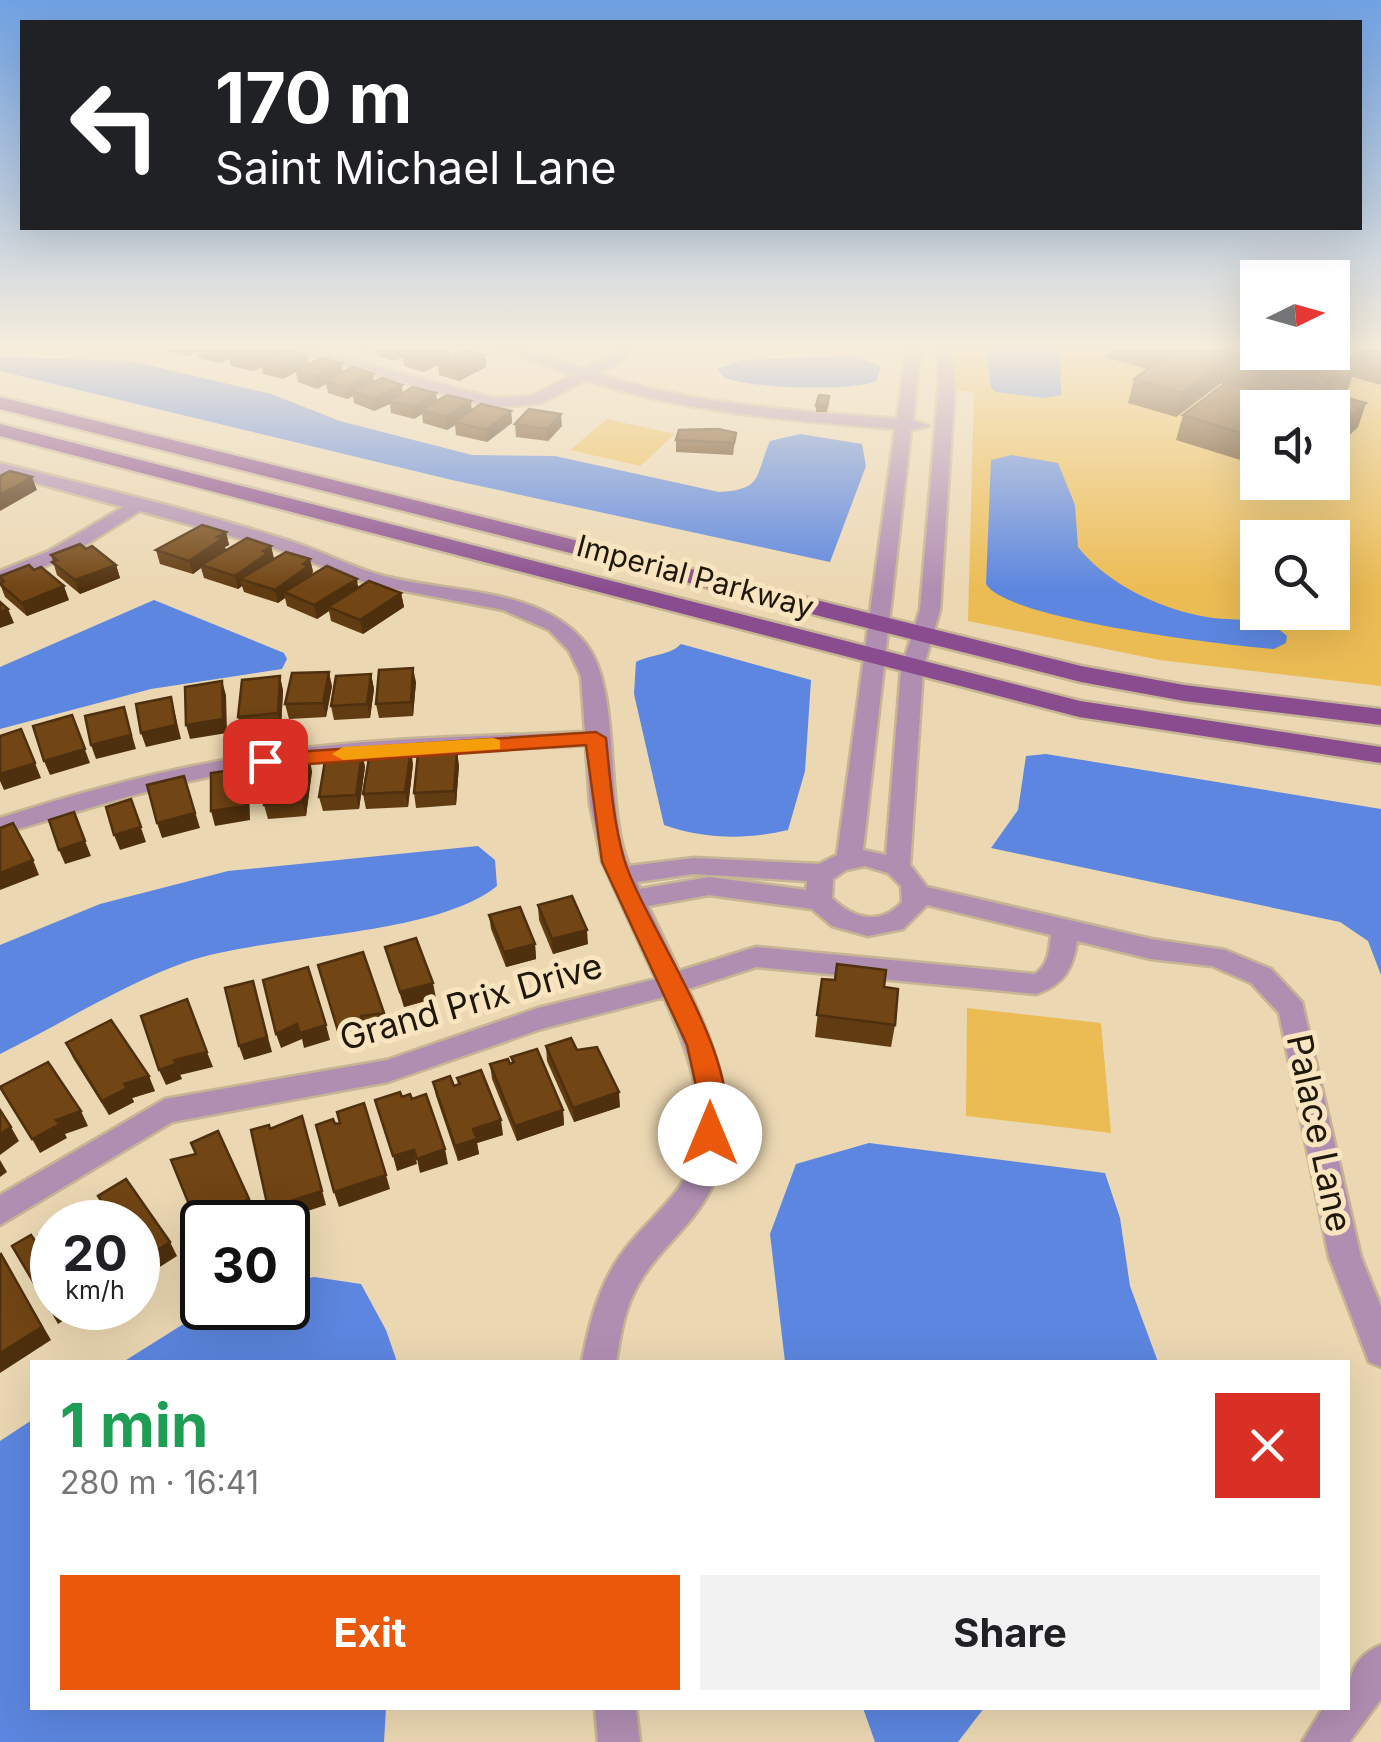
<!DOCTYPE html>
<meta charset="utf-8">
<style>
:root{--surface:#fff;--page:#f2f2f2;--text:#202124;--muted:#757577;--accent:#ea580c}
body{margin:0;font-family:Inter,sans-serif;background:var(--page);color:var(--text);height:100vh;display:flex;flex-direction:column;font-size:38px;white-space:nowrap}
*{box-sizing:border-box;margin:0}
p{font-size:32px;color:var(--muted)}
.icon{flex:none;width:55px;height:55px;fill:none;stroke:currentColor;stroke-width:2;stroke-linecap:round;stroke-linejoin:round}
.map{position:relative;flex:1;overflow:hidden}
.details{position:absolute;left:30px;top:1360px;width:1320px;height:350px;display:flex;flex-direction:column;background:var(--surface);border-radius:0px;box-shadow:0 10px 40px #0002}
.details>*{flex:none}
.hud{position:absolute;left:20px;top:20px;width:1342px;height:210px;border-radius:0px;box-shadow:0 10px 40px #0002;background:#202124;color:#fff;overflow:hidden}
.needle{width:65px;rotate:85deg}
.controls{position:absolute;left:1240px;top:260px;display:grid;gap:20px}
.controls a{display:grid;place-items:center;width:110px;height:110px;border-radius:0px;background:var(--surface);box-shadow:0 10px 40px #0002;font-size:50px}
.speed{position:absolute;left:30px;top:1200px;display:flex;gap:20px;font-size:50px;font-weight:700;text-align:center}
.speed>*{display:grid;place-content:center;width:130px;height:130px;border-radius:50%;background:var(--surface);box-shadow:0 10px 40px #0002;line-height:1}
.speed small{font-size:25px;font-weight:400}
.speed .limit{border:5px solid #111;border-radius:15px;background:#fff;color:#111}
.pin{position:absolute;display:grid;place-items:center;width:85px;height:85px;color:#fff;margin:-42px;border-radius:20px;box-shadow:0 5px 15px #0006}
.me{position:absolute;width:110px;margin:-55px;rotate:0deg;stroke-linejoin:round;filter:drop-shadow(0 0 8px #0008)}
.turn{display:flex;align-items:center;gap:35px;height:210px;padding:0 30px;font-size:45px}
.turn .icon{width:130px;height:130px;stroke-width:2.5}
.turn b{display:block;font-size:70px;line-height:85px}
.round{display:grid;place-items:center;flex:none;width:105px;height:105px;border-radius:0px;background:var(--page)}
.head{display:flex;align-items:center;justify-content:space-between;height:170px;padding:0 30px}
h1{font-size:60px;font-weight:700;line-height:75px;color:#1e9e55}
.primary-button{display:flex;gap:20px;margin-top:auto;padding:20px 30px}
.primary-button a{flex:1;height:115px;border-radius:0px;background:var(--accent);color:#fff;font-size:40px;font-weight:700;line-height:115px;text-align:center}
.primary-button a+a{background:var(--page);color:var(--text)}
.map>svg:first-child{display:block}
.green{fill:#ecbc54;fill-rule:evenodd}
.water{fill:#5c86df}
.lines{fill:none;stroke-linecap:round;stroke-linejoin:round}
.minor-casing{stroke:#c6b594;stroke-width:5}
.major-casing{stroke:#c6b594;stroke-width:5}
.minor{fill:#b08eb2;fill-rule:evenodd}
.major{fill:#894d8f;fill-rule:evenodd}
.wall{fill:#613b11}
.shaded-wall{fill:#4f300e}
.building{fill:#714514;stroke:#4f300e;stroke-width:2.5}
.route{fill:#ea580c;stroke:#983908;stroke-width:2.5}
.slow{fill:#f59e0b}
.labels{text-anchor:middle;stroke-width:10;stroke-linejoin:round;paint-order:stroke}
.far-street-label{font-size:30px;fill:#1f180a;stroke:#f8e4be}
.street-label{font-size:35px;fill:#1f180a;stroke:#f8e4be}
</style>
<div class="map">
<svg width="1381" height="1742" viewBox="0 0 1381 1742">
<rect width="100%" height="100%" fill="#ebd7b2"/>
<g class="green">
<path d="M951 345H1257L1258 352H1332L1333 345H1381V686L1160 660 968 621 974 392 953 390ZM1258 408H1332V482H1258ZM1258 538H1332V612H1258Z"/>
<path d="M607 419 675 434 640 466 570 450Z"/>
<path d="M967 1008 1101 1023 1111 1133 966 1116Z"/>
</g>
<g class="water">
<path d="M985 345H1060L1061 395 1044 398 996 392 991 388Z"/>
<path d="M851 356 881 366 876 381C853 392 750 388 725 378L717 369 743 360Z"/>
<path d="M0 357 131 361 271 394 340 421 472 455 555 456 719 492C763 490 755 476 770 441L800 434 862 444 866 466 830 562 452 480 0 371Z"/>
<path d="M1012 455 1058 463 1075 505 1078 547C1109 586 1164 611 1213 618 1239 621 1267 616 1287 636L1286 643 1274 649C1226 645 1007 620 986 584L991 460Z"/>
<path d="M154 600 284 653 287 659 282 669 151 689 0 729V667Z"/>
<path d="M681 644 811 680 805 771 788 830C746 840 704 839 664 825L634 694 636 662C651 654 669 656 681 644Z"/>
<path d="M1046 754 1381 809V975L1368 941 1340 922 991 848 1018 810 1026 756Z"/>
<path d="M478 846 495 860 497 886C432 938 270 933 186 962 124 984 59 1025 0 1054V945L100 904 228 871Z"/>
<path d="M869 1143 1105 1173 1120 1218 1130 1286 1158 1362H785L770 1234 796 1164Z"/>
<path d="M314 1277 361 1284 386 1330 397 1362H123L209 1308H288V1282Z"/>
<path d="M32 1420V1708H386L384 1742H0V1441Z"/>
<path d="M863 1708H984L958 1742H875Z"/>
</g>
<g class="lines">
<g class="minor-casing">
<g id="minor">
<path d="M272 345H295L494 398 532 396 572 375 489 345H510L584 369 612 355 620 345H635L622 361 598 374C694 405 797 411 897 419L907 345H921L913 420 929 426 911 430 863 850 886 855 901 669 920 610 939 382 937 345H951L955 382 940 610 923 669 910 865 927 887 1151 939 1225 950 1271 969 1302 1002 1361 1257 1381 1307V1367L1369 1362 1329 1257 1279 1013 1251 983 1212 966 1151 959 1077 941C1073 969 1064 985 1036 994L756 967 688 989C721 1060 750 1137 699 1209 678 1238 648 1261 633 1295 623 1316 620 1340 616 1362H582C588 1329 596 1296 613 1267 630 1237 658 1216 678 1189 720 1131 690 1054 664 997L541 1029 388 1082 172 1122 0 1225V1195L165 1099 387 1060 538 1008 656 979 602 861 590 804 586 745C467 751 347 752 229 773 150 787 76 813 0 834V818C89 789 181 765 274 752 377 737 481 737 585 732L581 676 569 651 549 630 503 610 369 584 274 548 140 511 63 559 0 584V571L49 551 123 507 0 473V463C96 487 193 510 287 540 319 550 349 566 380 575 446 594 539 585 586 644 623 692 603 804 629 866L694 858 819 864 837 855 895 429C791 420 686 413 586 380L541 403 494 408ZM865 866 888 873 901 886 902 902C881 926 853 919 832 898L833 879 846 870ZM694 874 807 881 806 890 709 877 640 889 637 882ZM709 895 812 909 832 926 868 936 903 929 927 905 1051 935C1049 951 1049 964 1035 974L756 947 679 971 648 906Z"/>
<path d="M1381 1645V1699L1349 1742H1302L1323 1708H1348C1348 1678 1352 1657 1381 1645Z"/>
<path d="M595 1708H636L640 1742H598Z"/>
</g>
</g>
<g class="major-casing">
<g id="major">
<path d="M0 397 1081 666 1184 685 1381 709V725L1184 701 1081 682 0 409Z"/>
<path d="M0 424 1080 701 1381 747V763L1079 717 0 436Z"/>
</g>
</g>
<use href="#minor" class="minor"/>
<use href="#major" class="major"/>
</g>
<g class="wall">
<path d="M165 345H277L279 352 309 364 341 363 343 372 374 381 403 393H436L437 401 472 410 511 411 512 423 487 442 456 435 455 425 447 430 423 423 422 414 414 419 391 413 390 404 374 411 354 403 353 396 347 399 328 393 326 384 317 389 298 382 296 372 283 379 263 374 262 367 253 371 231 366 229 358 221 363 199 358 197 351 188 356 167 352Z"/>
<path d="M348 345H440L450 357 485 355 486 367 459 381 439 375 438 365 424 372 404 366 403 357 394 361 376 355 375 347 365 352 348 347Z"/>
<path d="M657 345H690V347L657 348Z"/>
<path d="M696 345H727L697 347Z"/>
<path d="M1110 345H1258L1332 352V345H1348L1338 353 1353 357 1354 353 1370 347 1361 345H1381V385L1352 377 1346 394 1343 396 1366 403 1358 427 1343 441 1338 439 1332 408H1258V456L1250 463 1176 440 1183 415 1223 384 1221 383 1176 417 1128 403 1134 379 1147 369 1107 358Z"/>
<path d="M829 402 827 412H816V406Z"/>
<path d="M515 424 562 426 548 441 516 437Z"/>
<path d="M736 433 733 455 676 452V440Z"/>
<path d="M226 532 229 545 225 547 226 550 271 546 274 559H310L313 572 310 576 358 588 401 593 404 607 363 634 331 621 329 611 317 619 287 606 285 598 278 603 244 592 242 586 238 589 204 578 201 568 193 574 160 564 156 550Z"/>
<path d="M86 549 116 565 120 578 80 594 57 575 51 555Z"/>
<path d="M0 576 69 600 27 616 5 597 0 584Z"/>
<path d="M371 674 374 689 370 718 334 720 331 706Z"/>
<path d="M280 676 283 691 281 727 242 732 238 717Z"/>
<path d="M416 682 413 716 379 718 376 704Z"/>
<path d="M332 686 326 717 289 719 285 704Z"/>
<path d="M362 753 365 767 359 809 323 811 319 797Z"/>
<path d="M413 764 408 807 366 809 363 794Z"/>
<path d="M459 765 456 805 416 808 414 793Z"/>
<path d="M312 771 306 816 268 819 264 805Z"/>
<path d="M538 905 588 944 553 954 539 920Z"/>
<path d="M489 915 535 944 536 959 506 967 491 929Z"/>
<path d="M385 947 436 998 404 1007Z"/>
<path d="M318 965 384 1013 387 1028 365 1030 367 1038 342 1046Z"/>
<path d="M822 979 884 987 895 1025 891 1047 815 1037Z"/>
<path d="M66 1043 155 1091 132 1098 134 1102 109 1115 73 1058Z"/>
<path d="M546 1046 577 1050 620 1107 574 1122 547 1061Z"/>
<path d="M511 1057 563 1110 564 1125 517 1141 492 1079 490 1064H510L512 1063Z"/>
<path d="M457 1078 503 1135 477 1143 479 1154 458 1161 436 1096 433 1082 454 1086 458 1085Z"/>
</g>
<g class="shaded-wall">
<path d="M186 345H207L196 347 197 351 188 356Z"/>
<path d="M229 345H243L244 349 228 354 229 358 221 363 218 351Z"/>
<path d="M277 345 280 356 261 362 262 367 253 371 251 359Z"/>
<path d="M364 345H374L375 347 365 352Z"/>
<path d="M402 345H422L402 354 403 357 394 361 392 349Z"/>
<path d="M449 347 450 359 438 363V365L424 372 422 360Z"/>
<path d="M307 354 309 366 295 370 296 372 283 379 281 367Z"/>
<path d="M485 355 486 367 459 381 458 369Z"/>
<path d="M1355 357 1350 374 1354 370 1346 394 1336 403 1344 379V367Z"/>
<path d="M1227 360 1221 383 1176 417 1182 393Z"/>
<path d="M341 363 343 375 325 381 326 384 317 389 315 376Z"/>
<path d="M373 374 375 386 352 391 353 396 347 399 345 387Z"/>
<path d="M1335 376 1327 400 1316 408 1323 386Z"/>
<path d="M402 385 403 397 389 401 390 404 374 411 372 399Z"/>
<path d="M436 393 437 405 421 410 422 414 414 419 412 407Z"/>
<path d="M471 401 472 413 454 422 455 425 447 430 446 417Z"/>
<path d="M1366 403 1358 427 1343 441 1352 416Z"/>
<path d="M511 411 512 423 487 442 486 430Z"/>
<path d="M561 414 562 426 548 441 547 429Z"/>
<path d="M1346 415 1338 439 1332 444V427Z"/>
<path d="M1258 437V456L1250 463Z"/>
<path d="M32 477 37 490 0 511V495Z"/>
<path d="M226 532 229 545 225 547 226 552 201 565V568L193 574 189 561Z"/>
<path d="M271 546 274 559 240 579 242 586 238 589 235 576Z"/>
<path d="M310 559 313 572 310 575 311 580 284 592 285 598 278 603 275 590Z"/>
<path d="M116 565 120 578 80 594 75 580Z"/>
<path d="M357 579 359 593 328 607 329 611 317 619 314 605Z"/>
<path d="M64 586 69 600 27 616 22 603Z"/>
<path d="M401 593 404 607 363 634 360 620Z"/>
<path d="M8 609 14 623 0 628V612Z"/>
<path d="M413 668 416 682 413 716 411 702Z"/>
<path d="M329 672 332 686 326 717 323 703Z"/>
<path d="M371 674 374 689 370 718 367 704Z"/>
<path d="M280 676 283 691 281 727 278 713Z"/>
<path d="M222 681 226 695 227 733 190 739 186 725Z"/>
<path d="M171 697 181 739 146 747 141 733Z"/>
<path d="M124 707 136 749 96 759 91 745Z"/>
<path d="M72 715 90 763 50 775 44 761Z"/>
<path d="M411 750 413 764 408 807 405 792Z"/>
<path d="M457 751 459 765 456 805 454 791Z"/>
<path d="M362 753 365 767 359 809 356 795Z"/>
<path d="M309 756 312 771 306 816 302 802Z"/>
<path d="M35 763 41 778 4 790 0 781V774Z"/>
<path d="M245 768 249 783 250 820 215 826 211 811Z"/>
<path d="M184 776 200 828 162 838 157 823Z"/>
<path d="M131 799 146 842 120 850 114 835Z"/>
<path d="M85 841 91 856 65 864 59 850Z"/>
<path d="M33 860 39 875 0 890V873Z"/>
<path d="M587 930 588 944 553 954 552 939Z"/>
<path d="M535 944 536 959 506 967 504 952Z"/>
<path d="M253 981 272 1052 244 1060 239 1046Z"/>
<path d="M433 983 436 998 404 1007 400 992Z"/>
<path d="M363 1023 367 1038 342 1046 338 1031Z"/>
<path d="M297 1024 326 1025 330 1040 304 1048 302 1039 281 1048 276 1034Z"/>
<path d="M207 1052 213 1067 180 1075 174 1060Z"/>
<path d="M176 1064 182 1079 166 1085 159 1070Z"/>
<path d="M149 1076 155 1091 132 1098 134 1102 109 1115 102 1101 124 1084Z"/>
<path d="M619 1092 620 1107 574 1122 573 1108Z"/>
<path d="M563 1110 564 1125 517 1141 515 1126Z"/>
<path d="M81 1111 88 1126 65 1134 67 1138 40 1153 32 1139 56 1120Z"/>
<path d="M302 1116 326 1205 274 1222 268 1208Z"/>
<path d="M501 1120 503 1135 477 1143 479 1154 458 1161 455 1146 473 1129Z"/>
<path d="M11 1127 19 1141 0 1155V1134Z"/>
<path d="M445 1149 448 1164 420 1173 417 1159Z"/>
<path d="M414 1150 417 1164 397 1171 393 1156Z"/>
<path d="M0 1160 7 1172 0 1177Z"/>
<path d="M386 1175 390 1189 339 1207 334 1192Z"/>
<path d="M249 1199 254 1214 236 1222H202V1236L197 1224Z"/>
<path d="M170 1242 177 1256 138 1281V1263Z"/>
<path d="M1 1254 51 1340 0 1373V1353Z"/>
<path d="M54 1308H80L81 1309 58 1324 50 1310Z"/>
</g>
<g class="building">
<path d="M199 345H229L218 351 196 347Z"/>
<path d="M246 345H277L251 359 228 354Z"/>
<path d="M379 345H402L392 349Z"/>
<path d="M422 345H440L449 347 422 360 402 354Z"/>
<path d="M1150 345H1258V352H1332L1355 357 1344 367 1354 370 1344 379 1335 376 1323 386 1227 360 1182 393 1134 379 1173 351Z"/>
<path d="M1372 345H1381V359L1354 353 1362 346 1369 348Z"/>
<path d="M286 348 307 354 281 367 261 362Z"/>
<path d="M465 349 485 355 458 369 438 363Z"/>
<path d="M322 358 341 363 315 376 295 370Z"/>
<path d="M353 367 373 374 345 387 325 381Z"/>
<path d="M382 378 402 385 372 399 352 391Z"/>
<path d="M1227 382 1278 396 1286 389 1303 394 1318 390 1366 403 1352 416 1346 415 1332 427V408H1258L1257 438 1183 415Z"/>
<path d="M413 387 436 393 412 407 389 401Z"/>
<path d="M447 395 471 401 446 417 421 410Z"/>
<path d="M819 395 829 396 827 406H816Z"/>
<path d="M481 404 511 411 486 430 454 422Z"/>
<path d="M529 409 561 414 547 429 515 424Z"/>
<path d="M718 429 736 433 734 443 676 440 679 430Z"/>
<path d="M10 471 32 477 0 495V476Z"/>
<path d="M202 525 226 532 217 537 223 538 189 561 156 550Z"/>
<path d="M247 538 271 546 263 551 268 553 235 576 201 565Z"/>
<path d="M80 544 86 549 92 546 116 565 75 580 52 562 57 560 51 555Z"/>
<path d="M286 552 310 559 303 564 308 566 275 590 240 579Z"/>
<path d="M29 565 34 570 41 567 64 586 22 603 0 584 4 581 0 576Z"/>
<path d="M327 566 357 579 314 605 284 592Z"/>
<path d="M369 581 401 593 360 620 328 607Z"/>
<path d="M0 602 8 609 0 612Z"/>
<path d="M413 668 411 702 376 704 379 670Z"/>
<path d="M329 672 323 703 285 704 292 673Z"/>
<path d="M371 674 367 704 331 706 336 676Z"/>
<path d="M280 676 278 713 238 717 242 680Z"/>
<path d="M222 681 223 719 186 725 185 687Z"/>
<path d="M171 697 176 725 141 733 136 704Z"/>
<path d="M124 707 131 735 91 745 85 716Z"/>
<path d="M72 715 85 749 44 761 33 726Z"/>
<path d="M21 729 35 763 0 774V736Z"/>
<path d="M411 750 405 792 363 794 370 752Z"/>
<path d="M457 751 454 791 414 793 418 753Z"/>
<path d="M362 753 356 795 319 797 326 755Z"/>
<path d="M309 756 302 802 264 805 271 759Z"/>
<path d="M245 768 246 806 211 811V773Z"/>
<path d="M184 776 195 813 157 823 147 785Z"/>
<path d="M131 799 141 827 114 835 106 807Z"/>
<path d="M74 812 85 841 59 850 49 820Z"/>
<path d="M13 823 33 860 0 873V828Z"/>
<path d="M572 896 587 930 552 939 538 905Z"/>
<path d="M520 907 535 944 504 952 489 915Z"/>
<path d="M416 938 433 983 400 992 385 947Z"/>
<path d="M363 952 384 1013 361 1016 363 1023 338 1031 318 965Z"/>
<path d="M837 964 886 970 884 987 898 989 895 1025 817 1015 822 979 835 980Z"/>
<path d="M308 967 326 1025 300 1033 297 1024 276 1034 263 980Z"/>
<path d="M253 981 267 1037 239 1046 225 988Z"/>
<path d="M187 999 207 1052 174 1060 176 1064 159 1070 141 1016Z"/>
<path d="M111 1020 149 1076 124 1084 127 1088 102 1101 66 1043Z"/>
<path d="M571 1038 577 1050 597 1047 619 1092 573 1108 546 1046Z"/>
<path d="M537 1049 563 1110 515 1126 490 1064 508 1059 510 1064 514 1062 511 1057Z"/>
<path d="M48 1062 81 1111 56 1120 60 1124 32 1139 0 1087Z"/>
<path d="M481 1070 501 1120 473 1129 477 1139 455 1146 433 1082 450 1076 454 1086 460 1084 457 1078Z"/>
<path d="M400 1092 402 1097 410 1094 412 1099 426 1094 445 1149 417 1159 414 1150 393 1156 375 1100Z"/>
<path d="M364 1103 386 1175 334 1192 316 1125 333 1119 335 1124 340 1123 337 1112Z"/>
<path d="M0 1110 11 1127 0 1134Z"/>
<path d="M302 1116 322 1191 268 1208 251 1130 269 1125 270 1129Z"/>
<path d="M218 1131 249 1199 197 1224 171 1160 196 1154 191 1143Z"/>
<path d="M126 1179 170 1242 138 1263V1222H83L78 1214 96 1203 100 1209 105 1206 98 1196Z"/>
<path d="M52 1226V1308H54L50 1310 12 1246 31 1235 37 1244 42 1241 39 1235Z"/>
<path d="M1 1254 42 1327 0 1353V1255Z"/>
</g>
<linearGradient id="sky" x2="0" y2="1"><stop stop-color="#70a2e4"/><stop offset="0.59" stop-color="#f6eddc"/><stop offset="1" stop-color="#f6eddc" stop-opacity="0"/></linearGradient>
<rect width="1381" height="589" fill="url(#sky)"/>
<path class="route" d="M596 732 606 738C610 778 613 820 624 859 645 928 754 1073 720 1142H700L696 1086 687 1045 602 862 586 745 265 767 255 761 265 754Z"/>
<path class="slow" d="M493 738 500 740V749L343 760 332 754 343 747Z"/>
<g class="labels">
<g class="far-street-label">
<text transform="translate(695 577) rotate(15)" y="10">Imperial Parkway</text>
</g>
<g class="street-label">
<text transform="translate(471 1002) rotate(-16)" y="12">Grand Prix Drive</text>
<text transform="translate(1319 1133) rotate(78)" y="12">Palace Lane</text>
</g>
</g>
</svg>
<div class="controls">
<a><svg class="needle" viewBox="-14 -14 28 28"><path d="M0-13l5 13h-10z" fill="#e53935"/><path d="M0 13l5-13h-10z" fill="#757577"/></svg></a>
<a><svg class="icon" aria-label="sound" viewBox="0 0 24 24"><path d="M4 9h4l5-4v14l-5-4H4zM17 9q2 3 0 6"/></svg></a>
<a><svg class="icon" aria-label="search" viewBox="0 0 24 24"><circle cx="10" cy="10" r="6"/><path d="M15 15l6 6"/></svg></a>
</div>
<div class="speed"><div>20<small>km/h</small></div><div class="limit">30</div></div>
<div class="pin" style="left:265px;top:761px;background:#d93025"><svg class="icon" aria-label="arrive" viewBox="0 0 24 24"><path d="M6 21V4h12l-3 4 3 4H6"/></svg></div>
<svg class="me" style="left:710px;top:1134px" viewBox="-20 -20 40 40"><circle r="19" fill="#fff"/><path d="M0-13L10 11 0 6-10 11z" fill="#ea580c"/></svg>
<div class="hud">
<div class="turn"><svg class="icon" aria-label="left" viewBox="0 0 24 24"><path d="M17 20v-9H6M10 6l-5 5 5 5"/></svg><div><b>170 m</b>Saint Michael Lane</div></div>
</div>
<section class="details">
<div class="head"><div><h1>1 min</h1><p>280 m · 16:41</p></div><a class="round" style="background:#d93025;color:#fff"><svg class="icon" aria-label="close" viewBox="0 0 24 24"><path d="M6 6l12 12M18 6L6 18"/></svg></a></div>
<div class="primary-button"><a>Exit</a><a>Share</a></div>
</section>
</div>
